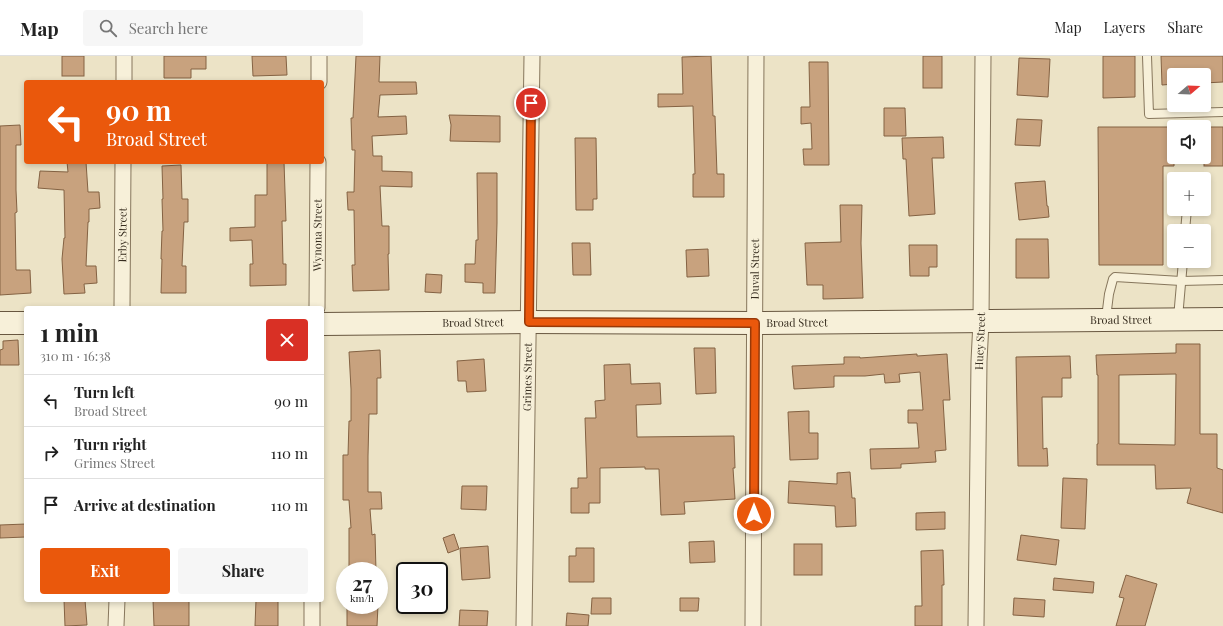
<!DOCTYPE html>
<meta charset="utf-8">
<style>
:root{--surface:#fff;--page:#f6f6f6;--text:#222;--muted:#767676;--line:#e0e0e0;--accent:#ea580c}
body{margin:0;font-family:"Playfair Display",serif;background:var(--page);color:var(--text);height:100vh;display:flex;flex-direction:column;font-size:15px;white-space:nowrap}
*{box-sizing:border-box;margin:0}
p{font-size:13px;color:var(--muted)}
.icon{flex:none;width:22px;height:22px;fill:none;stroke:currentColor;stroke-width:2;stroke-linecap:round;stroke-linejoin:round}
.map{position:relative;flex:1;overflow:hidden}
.side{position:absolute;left:24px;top:250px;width:300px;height:296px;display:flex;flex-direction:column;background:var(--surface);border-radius:4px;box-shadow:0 2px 6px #0003}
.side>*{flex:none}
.banner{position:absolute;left:24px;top:24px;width:300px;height:84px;border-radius:4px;box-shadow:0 2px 6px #0003;background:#ea580c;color:#fff;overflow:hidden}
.needle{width:26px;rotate:71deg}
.controls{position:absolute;left:1167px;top:12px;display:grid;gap:8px}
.controls a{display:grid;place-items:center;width:44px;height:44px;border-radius:4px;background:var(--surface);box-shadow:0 2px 6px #0003;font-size:20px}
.speed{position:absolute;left:336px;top:506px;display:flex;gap:8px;font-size:20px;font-weight:700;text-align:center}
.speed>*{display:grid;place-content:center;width:52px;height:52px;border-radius:50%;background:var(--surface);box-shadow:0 2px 6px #0003;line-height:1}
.speed small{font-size:10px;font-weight:400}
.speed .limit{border:2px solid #111;border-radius:6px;background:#fff;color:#111}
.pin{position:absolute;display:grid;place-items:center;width:34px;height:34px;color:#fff;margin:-17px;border:2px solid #fff;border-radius:50%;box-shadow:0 1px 4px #0007}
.me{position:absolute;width:44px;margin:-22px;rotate:0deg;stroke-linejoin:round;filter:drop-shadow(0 0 3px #0008)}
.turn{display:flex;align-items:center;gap:14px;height:84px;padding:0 16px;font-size:18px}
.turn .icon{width:52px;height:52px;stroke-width:2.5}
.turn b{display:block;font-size:28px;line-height:34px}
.round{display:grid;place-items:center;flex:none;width:42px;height:42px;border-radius:4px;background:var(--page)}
.head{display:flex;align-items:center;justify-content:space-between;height:68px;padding:0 16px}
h1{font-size:24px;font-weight:700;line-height:30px}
.action{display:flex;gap:8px;margin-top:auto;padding:8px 16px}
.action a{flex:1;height:46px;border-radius:4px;background:var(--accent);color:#fff;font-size:16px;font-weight:700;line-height:46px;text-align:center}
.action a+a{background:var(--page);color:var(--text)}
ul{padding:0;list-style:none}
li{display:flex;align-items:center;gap:12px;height:52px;padding:0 16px;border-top:1px solid var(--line)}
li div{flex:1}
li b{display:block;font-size:15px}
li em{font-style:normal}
header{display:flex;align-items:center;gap:24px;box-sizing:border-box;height:56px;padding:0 20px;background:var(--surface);border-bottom:1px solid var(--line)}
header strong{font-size:19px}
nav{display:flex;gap:22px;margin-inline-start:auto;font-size:14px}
.search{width:280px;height:36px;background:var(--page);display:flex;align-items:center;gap:10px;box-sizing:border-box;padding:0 14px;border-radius:4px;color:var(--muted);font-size:15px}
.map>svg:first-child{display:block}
.building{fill:#c8a27e;stroke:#846243;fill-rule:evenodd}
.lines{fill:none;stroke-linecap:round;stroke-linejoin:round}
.lane-casing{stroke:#86765c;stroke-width:10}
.street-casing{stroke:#86765c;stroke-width:17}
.secondary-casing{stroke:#685740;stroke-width:24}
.lane{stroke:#f7f0d9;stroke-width:8}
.street{stroke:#f7f0d9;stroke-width:15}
.secondary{stroke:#f7f0d9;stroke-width:22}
.route-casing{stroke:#983908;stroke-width:10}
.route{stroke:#ea580c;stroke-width:7}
.labels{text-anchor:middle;stroke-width:4;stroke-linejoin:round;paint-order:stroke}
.street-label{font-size:11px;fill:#372d1f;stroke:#f4edd5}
</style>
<header>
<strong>Map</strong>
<div class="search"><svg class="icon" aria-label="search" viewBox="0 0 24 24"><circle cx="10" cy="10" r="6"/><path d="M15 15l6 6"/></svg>Search here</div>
<nav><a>Map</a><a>Layers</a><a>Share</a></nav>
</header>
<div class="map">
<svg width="1223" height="570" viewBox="0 0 1223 570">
<rect width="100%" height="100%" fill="#ece3c6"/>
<g class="building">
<rect x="62" y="0" width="22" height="20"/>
<path d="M164 0H206V13H191V22H164Z"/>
<path d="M252 0H286L287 19 253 20Z"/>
<path d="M356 0H380L379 26H416L417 38 380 39 378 61 406 60 407 78 372 80 373 100H382V115L412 116V131L380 130 382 170H389V198H388L389 234 353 235 352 209H355L354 154H348L347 136H354L355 94H352L351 62H353Z"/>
<path d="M711 0 713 60H715L717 118H724V141H693V118H695L693 50 658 51V38H683L682 1Z"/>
<rect x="923" y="0" width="19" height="32"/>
<path d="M1103 0H1135V41L1103 42Z"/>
<path d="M1161 0H1223V26L1204 27V19H1174V28L1162 29Z"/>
<path d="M1019 2 1050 3 1048 41 1017 39Z"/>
<path d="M809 6H828L829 109H804L803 93H812L811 67 801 68V51H810Z"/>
<path d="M884 52H905L906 80H884Z"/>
<path d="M449 59 500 60V86L450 85 451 69Z"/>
<path d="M1017 63 1042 64 1040 90 1015 89Z"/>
<path d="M20 69 21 89H16V134L17 156 15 157 16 214H30L31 237 0 239V70Z"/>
<path d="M1098 71H1174V110H1163V209H1099Z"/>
<rect x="1204" y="71" width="19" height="39"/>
<path d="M943 81 944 102H932L935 158 909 160 906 103H903L902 82Z"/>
<path d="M575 82H596L597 143H593V154H576Z"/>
<path d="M67 106H86L88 136H99L100 152 89 153V166H88L86 210H96L97 227 84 228 85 237 64 238 62 203 64 182H65L64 134 38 132 40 115 68 116Z"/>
<path d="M267 106H284L286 165H282L283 208H286V229L250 230V208H253L252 184 230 185V172L255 171V139H267Z"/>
<path d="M181 109 182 143H188V166H184L182 210H186V237H161L162 203H161L162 175H163L162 143H163L162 110Z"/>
<path d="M477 117H497V167L495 237H483V227L465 226V208H475L476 184H478Z"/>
<path d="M1045 125 1047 150H1048L1049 161 1019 164 1015 127Z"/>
<path d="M840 149H862L861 187 863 242 823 243V229H807L805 187 841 186Z"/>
<path d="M1016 183H1048L1049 222H1016Z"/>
<path d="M572 187H590L591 219H573Z"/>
<path d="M909 189H937V211H929V220H910Z"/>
<path d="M708 193 709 220 687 221 686 194Z"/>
<path d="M426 218 442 219 441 237 425 236Z"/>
<path d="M18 284 19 309H0V294L3 293V285Z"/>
<path d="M1176 288H1200V378H1217V412L1223 414V457L1187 447 1191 432 1156 433 1155 409H1097V388H1098V319H1097L1096 299 1176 297ZM1176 318 1175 389 1119 388V319Z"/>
<path d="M694 292H715L716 337 696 338Z"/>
<path d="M380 294 381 322H377V358H369L368 400V436H381L382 453H370L372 479 375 478 376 515H349V472H351L349 444H343V399H348L349 365H351V333L349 296Z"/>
<path d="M917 298V300L947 298 950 344H943L946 394 935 395 936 406 901 408V412L871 413 870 393 919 392 917 367H908V354H923L920 316 899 318 900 326 885 327 884 318 865 320H834V331L794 333 792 310 844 308V301H860V302Z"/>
<path d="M1070 300 1071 322H1062V341H1042L1043 393 1047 392 1048 410H1018L1016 301Z"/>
<path d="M484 303 486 335 467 336 466 325H458L457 305Z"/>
<path d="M630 308 631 328 660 327 661 348 636 349 637 381 734 380 735 412H733L735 443 684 446 685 458 661 459 659 413H645V411L600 412V447H589V457H571V432H578V422H587L585 362H596L595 345 605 344 604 309Z"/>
<path d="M809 355V377H818V403L790 404 788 356Z"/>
<path d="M850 416 852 442H855L856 470 836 471 835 450 788 447 789 425 837 428V417Z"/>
<path d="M1063 422 1087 423 1085 473 1061 472Z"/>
<path d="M462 430H487L486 454 461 453Z"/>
<path d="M945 456V473L916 474V457Z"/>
<path d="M26 468V481L0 482V469Z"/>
<path d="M454 478 459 493 448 497 443 482Z"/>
<path d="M1021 479 1059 484 1056 509 1017 504Z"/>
<path d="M714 485 715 506 690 507 689 486Z"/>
<rect x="794" y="488" width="28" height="31"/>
<path d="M488 490 490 522 462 524 460 492Z"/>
<path d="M576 492H594V526H569V500H576Z"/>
<path d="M943 494 944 529H942V570H915V550H922L921 495Z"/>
<path d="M1126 519 1157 528 1145 570H1116L1124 542 1119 541Z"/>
<path d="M1054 522 1094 526 1093 537 1053 534Z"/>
<path d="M592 542H611V558H591Z"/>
<path d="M680 542H699L698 555H680Z"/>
<path d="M1014 542 1045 544 1044 561 1013 559Z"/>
<path d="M64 544H85L87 569 65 570Z"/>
<path d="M153 544H189V570H154Z"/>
<path d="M256 544 278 545V570H255Z"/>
<path d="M347 549H378L377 570H347Z"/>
<path d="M460 554 488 555 487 570H459Z"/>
<path d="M567 557 589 559 588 570H566Z"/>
</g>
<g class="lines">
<g class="lane-casing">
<g id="lane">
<path d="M1147 0 1149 58 1223 56"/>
<path d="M1185 175 1187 153"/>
<path d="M1106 262 1109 238 1113 223 1115 221 1181 225 1223 224"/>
<path d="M1178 262 1183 205"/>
</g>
</g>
<g class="street-casing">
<g id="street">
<path d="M124 26V0"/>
<path d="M319 26V0"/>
<path id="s1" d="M122 252 123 106"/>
<path id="s2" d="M317 252 318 106"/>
<path d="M116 570 117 544"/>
<path d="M312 570V544"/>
<path id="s3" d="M524 570 532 0"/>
<path id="s4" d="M753 570 756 0"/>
<path id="s5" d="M976 570 979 305 981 266 983 0"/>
</g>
</g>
<g class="secondary-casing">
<g id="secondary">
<path d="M0 267H26"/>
<path id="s6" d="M322 268 529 266 755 267 1223 263"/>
</g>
</g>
<use href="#lane" class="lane"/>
<use href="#street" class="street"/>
<use href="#secondary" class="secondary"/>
</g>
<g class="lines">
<g class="route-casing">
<path id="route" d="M531 47 529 266 755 267 754 458"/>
</g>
<use href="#route" class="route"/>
</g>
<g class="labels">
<g class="street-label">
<text dy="4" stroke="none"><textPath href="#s1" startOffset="73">Erby Street</textPath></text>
<text dy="4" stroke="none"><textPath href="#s2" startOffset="73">Wynona Street</textPath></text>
<text dy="4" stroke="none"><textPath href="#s4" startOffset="357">Duval Street</textPath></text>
<text dy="4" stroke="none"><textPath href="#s6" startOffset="799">Broad Street</textPath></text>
<text dy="4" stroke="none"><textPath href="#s6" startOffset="151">Broad Street</textPath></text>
<text dy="4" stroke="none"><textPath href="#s6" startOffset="475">Broad Street</textPath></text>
<text dy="4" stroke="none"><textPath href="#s5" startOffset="285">Huey Street</textPath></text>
<text dy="4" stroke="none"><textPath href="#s3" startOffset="249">Grimes Street</textPath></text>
</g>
</g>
</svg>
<div class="controls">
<a><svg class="needle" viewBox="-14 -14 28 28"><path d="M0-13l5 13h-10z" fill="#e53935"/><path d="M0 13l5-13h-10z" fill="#767676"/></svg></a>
<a><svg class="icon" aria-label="sound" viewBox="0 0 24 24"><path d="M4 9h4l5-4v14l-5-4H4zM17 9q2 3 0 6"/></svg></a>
<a>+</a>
<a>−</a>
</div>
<div class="speed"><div>27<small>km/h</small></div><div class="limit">30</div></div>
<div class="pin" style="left:531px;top:47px;background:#d93025"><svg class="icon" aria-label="arrive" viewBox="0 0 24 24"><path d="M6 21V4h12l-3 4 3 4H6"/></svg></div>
<svg class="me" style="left:754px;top:458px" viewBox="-20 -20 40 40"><circle r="17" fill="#ea580c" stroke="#fff" stroke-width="3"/><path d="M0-11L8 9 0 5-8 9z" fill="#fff"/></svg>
<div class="banner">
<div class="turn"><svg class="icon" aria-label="left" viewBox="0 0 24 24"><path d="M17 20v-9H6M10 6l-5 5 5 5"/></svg><div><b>90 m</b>Broad Street</div></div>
</div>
<section class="side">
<div class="head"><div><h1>1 min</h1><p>310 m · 16:38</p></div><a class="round" style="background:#d93025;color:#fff"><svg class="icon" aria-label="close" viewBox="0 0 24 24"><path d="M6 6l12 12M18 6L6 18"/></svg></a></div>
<ul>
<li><svg class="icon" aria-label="left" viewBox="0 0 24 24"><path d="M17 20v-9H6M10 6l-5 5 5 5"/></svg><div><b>Turn left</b><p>Broad Street</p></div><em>90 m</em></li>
<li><svg class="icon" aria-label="right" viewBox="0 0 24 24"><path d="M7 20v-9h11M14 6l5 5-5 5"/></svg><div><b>Turn right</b><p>Grimes Street</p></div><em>110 m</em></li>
<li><svg class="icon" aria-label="arrive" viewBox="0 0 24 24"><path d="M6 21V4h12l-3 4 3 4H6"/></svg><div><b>Arrive at destination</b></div><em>110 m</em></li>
</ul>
<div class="action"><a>Exit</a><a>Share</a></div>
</section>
</div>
